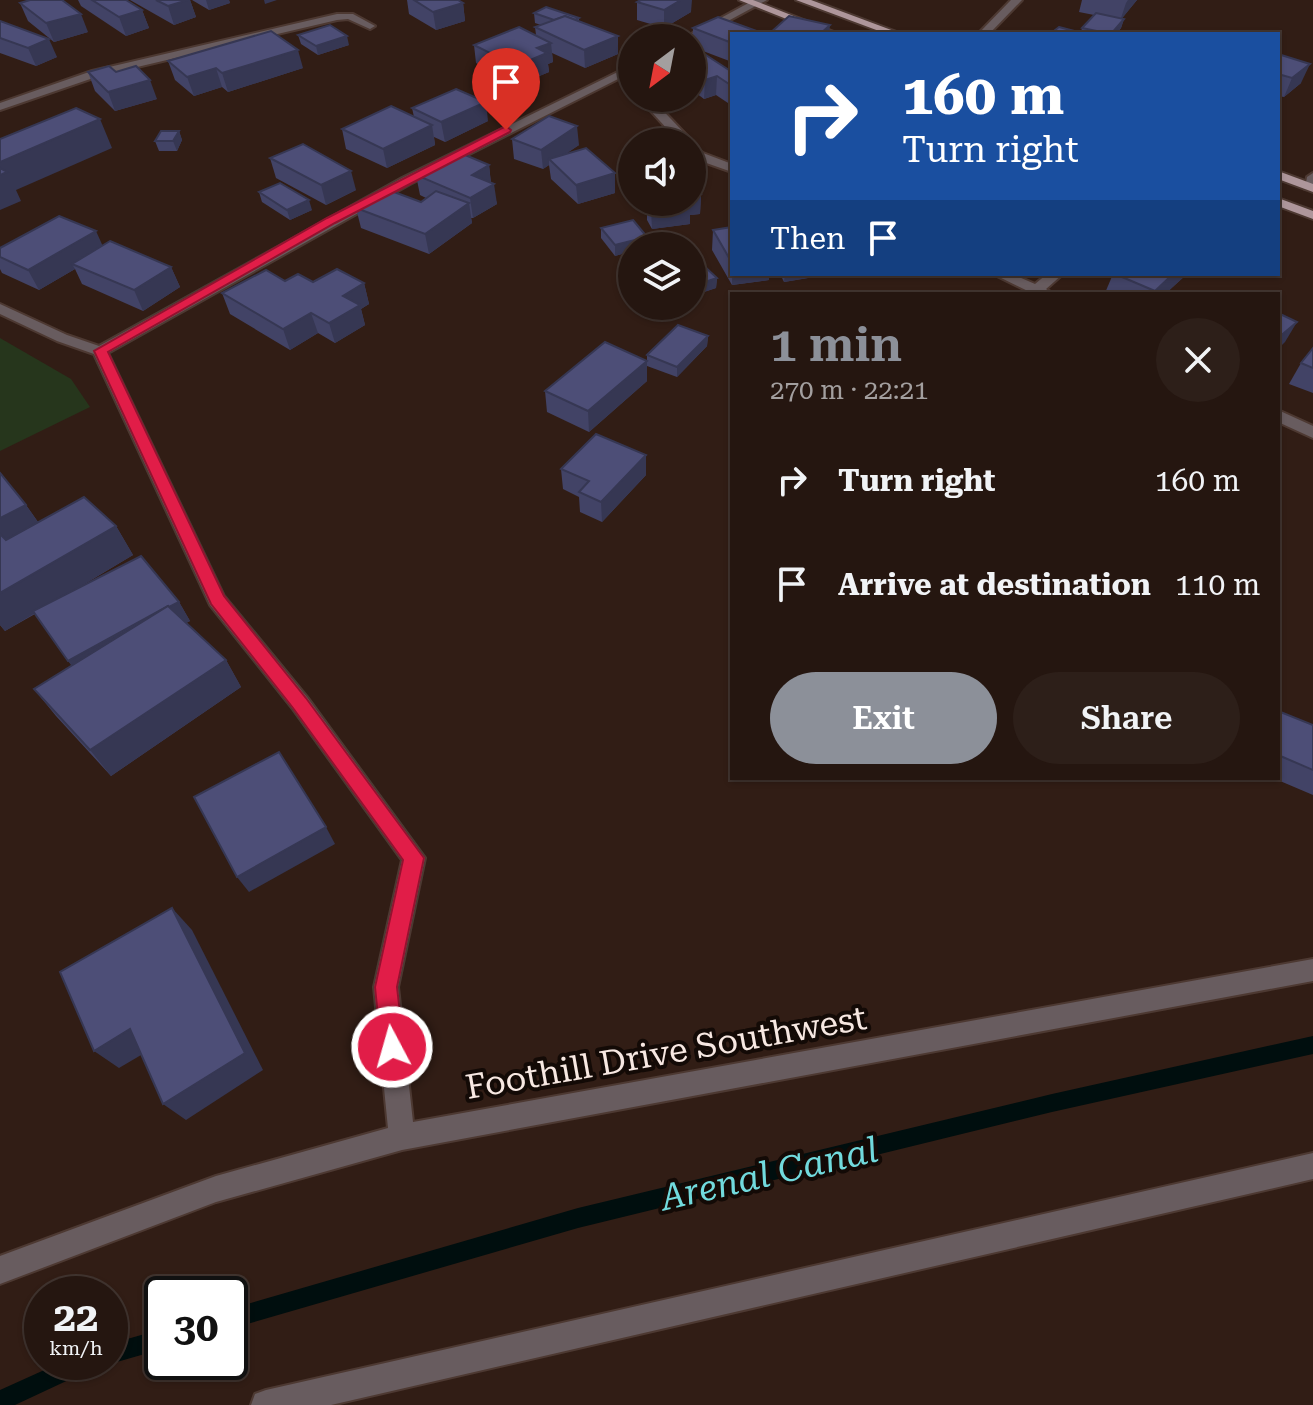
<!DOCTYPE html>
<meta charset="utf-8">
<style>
:root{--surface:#251610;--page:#2d1f19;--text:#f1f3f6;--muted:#a39f9f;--line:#423530;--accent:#8c9099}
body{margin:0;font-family:"Roboto Serif",serif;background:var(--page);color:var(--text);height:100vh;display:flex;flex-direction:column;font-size:30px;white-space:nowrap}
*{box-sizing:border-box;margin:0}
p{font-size:26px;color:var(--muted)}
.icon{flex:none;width:44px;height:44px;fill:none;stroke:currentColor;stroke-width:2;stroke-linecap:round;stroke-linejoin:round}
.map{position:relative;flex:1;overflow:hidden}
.drawer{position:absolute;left:730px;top:292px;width:550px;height:488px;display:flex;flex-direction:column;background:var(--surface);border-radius:0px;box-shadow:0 2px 6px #0004,0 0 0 2px var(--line)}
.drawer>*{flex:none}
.banner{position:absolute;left:730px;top:32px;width:550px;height:244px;border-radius:0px;box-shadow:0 2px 6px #0004,0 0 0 2px var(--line);background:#1a4fa0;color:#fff;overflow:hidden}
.needle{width:52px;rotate:212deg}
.controls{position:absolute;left:618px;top:24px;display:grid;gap:16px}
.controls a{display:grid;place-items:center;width:88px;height:88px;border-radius:50%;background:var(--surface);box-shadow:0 2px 6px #0004,0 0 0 2px var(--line);font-size:40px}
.speed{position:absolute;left:24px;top:1276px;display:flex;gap:16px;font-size:40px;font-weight:700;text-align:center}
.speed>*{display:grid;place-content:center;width:104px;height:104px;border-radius:50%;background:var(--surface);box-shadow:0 2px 6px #0004,0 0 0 2px var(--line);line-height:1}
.speed small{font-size:20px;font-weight:400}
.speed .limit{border:4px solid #111;border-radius:12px;background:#fff;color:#111}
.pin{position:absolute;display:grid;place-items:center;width:68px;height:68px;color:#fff;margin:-82px -34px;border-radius:50% 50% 50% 0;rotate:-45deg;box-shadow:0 0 8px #0007}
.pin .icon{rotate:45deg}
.me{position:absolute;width:88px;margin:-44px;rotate:354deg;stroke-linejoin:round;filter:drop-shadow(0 0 6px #0008)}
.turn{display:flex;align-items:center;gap:28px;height:168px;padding:0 40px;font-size:36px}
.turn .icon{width:104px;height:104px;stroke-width:2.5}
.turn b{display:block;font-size:56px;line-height:68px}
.then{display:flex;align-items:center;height:76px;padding:0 40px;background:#0003;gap:16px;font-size:30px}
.round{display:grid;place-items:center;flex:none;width:84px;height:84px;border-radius:42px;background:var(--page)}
.overview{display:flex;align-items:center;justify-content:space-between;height:136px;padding:0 40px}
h1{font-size:48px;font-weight:600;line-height:60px;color:var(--accent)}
.button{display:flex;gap:16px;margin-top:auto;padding:16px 40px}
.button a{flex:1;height:92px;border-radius:48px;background:var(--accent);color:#fff;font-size:32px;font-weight:600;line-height:92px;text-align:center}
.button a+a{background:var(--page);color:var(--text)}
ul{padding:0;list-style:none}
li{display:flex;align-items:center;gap:24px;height:104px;padding:0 40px}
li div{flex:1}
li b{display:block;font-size:30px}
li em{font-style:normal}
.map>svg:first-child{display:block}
.green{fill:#26361c}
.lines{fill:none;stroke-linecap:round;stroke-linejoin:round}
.stream{fill:#000e0e;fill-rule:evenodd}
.minor-casing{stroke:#4d3932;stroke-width:4}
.major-casing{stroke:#4d3932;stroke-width:4}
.minor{fill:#685c5f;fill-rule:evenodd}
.major{fill:#ae969b;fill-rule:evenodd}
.wall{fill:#424366}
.shaded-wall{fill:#363753}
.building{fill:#4d4e77;stroke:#363753;stroke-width:2}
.route{fill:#e11d48;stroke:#92132f;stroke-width:2}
.labels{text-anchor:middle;stroke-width:8;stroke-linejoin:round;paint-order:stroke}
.near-street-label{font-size:34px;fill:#f7e8e2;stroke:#130a06}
.near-water-label{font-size:36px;font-style:italic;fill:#71dadd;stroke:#130a06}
</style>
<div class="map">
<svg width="1313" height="1405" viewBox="0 0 1313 1405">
<rect width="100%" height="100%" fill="#311d15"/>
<path class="green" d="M0 338 71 379 90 407 0 451Z"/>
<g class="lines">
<g class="stream">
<path d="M1313 1036V1054L1052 1112 578 1228 230 1329V1309L578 1208 1052 1094Z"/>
<path d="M162 1329V1349L110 1364 105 1362H110V1344Z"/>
<path d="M62 1362H95L92 1369 15 1405H0V1390Z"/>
</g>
<g class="minor-casing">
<g id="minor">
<path d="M754 0H767L693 40 684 38Z"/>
<path d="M1011 0H1022L989 34H978Z"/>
<path d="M337 14H353L375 26 370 29 348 19 337 20 99 76 0 110V103L92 71Z"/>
<path d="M632 65V72L410 184 108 353 224 596 307 697 425 858 398 987 413 1122 1313 959V981L402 1150 216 1202 0 1284V1256L216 1176 388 1128 374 987 402 860 293 709 210 605 94 354 57 341 0 314V304L67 335 99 346 402 178Z"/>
<path d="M639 98H651L690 139 692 142H679Z"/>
<path d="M692 145 703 153 732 164V172L695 159Z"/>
<path d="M1313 173V189H1305L1307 177Z"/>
<path d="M993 274H1012L1035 284 1047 274H1063L1046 289 1053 294H1034Z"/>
<path d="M1278 410 1313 426V438L1278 422Z"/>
<path d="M1313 1153V1179L331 1405H251L255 1394 266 1390Z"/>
</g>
</g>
<g class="major-casing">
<g id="major">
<path d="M739 0H753L839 34H824Z"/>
<path d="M796 0H811L902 34H887Z"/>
<path d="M1278 171 1313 184V192L1278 179Z"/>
<path d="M1278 198 1313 211V219L1278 206Z"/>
</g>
</g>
<use href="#minor" class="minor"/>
<use href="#major" class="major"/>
</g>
<g class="wall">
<path d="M78 0H126L142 10 149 28 126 36 81 6Z"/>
<path d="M130 0H190L196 17 174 25Z"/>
<path d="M192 0H229L230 3 209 10Z"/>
<path d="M407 0H458L463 3 465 21 436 30 409 14Z"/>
<path d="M1082 0H1137L1122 18 1124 19 1121 28 1116 34H1050L1081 32 1082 28 1094 15 1079 12Z"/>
<path d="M637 2 691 12 664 28 637 20Z"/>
<path d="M20 3 88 32 54 42 28 21Z"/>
<path d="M534 13 579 18V21L618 36V54L585 68 552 53 553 62 548 64 549 72 518 85 476 63 474 45 536 35 535 27 541 25 535 23Z"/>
<path d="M0 21 57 57 36 66 0 53Z"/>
<path d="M693 28 762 33 732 34V62L695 48 732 72 728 103 716 95 704 99 692 90V46Z"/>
<path d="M298 35 349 45 318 55 301 44Z"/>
<path d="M1278 54 1301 83 1284 97 1278 96Z"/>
<path d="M168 61 303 68 228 92 222 87 194 96 175 80Z"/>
<path d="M88 72H116L157 99 115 111 95 91Z"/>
<path d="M412 108 488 121 445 142 434 137 435 145 387 168 346 149 342 129 414 117Z"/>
<path d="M179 131 182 140 177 151H159L155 141Z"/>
<path d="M512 139 579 145 565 154 615 173V193L578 204 551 179 549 165 543 169 514 159Z"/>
<path d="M270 158 356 190 326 205 276 178Z"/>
<path d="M489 165 491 183 497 204 473 218H471L472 223 429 254 361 228 356 208 421 202 426 198 420 195 416 175Z"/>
<path d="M259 192 312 210 290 220 262 202Z"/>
<path d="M701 194 700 214 690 215V224L652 229 647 220V202H692Z"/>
<path d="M731 204H732V274H769V280L732 285 712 250 713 230 732 227 730 224Z"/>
<path d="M601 228 632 246V251L615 256 601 238Z"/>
<path d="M103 246 171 267 180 287 143 311 82 284 75 269 39 290 2 273 0 269V248Z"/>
<path d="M692 269 717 278 716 288 698 294 692 288Z"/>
<path d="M780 274H832L784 282Z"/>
<path d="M1113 274H1187L1165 294H1107L1105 293Z"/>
<path d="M285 281 364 283 369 304 361 309 365 325 335 343 318 333 290 350 230 314 222 293Z"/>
<path d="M708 336 707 346 677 377 647 366V355Z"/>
<path d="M1313 348V393L1289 384 1301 363Z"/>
<path d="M647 361V381L589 432 547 412 545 391Z"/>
<path d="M646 455V475L602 522 580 512 579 497 563 489 561 469Z"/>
<path d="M0 473 26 505 38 522 116 526 133 555 73 591 179 602 190 621 186 623 226 660 241 687 111 776 56 716 34 689 72 666 35 614 5 631 0 625Z"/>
<path d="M1278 711 1313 725V795L1273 778H1278Z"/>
</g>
<g class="shaded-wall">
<path d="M188 0H190L196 17 174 25 168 6Z"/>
<path d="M206 0H229L230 3 209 10Z"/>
<path d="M264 0H277L265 4Z"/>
<path d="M681 0H692L691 12 664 28V10Z"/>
<path d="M1128 0H1137L1120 21 1126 3Z"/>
<path d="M463 3 465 21 436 30 433 12Z"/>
<path d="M142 10 149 28 126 36 119 17Z"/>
<path d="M81 14 88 32 54 42 46 23Z"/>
<path d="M1124 19 1121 28 1116 34H1111Z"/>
<path d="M830 25 829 34H820Z"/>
<path d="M347 36 349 45 318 55 316 46Z"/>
<path d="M618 36V54L585 68 584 50Z"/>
<path d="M49 39 57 57 36 66 28 48Z"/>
<path d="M551 43 553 62 548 64 549 72 518 85 516 66 537 48Z"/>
<path d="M298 50 303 68 228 92 222 73Z"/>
<path d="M1310 64 1301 83 1284 97 1292 78Z"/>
<path d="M216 68 222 87 194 96 187 77Z"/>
<path d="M717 76 716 95 704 99 705 80Z"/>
<path d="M150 80 157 99 115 111 108 92Z"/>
<path d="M732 83V101L728 103 729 84Z"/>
<path d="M486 102 488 121 445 142 441 122Z"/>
<path d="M100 119 112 148 16 190 21 201 0 210V162Z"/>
<path d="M432 125 435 145 387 168 383 149Z"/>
<path d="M577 126 579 145 553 163 549 159V165L543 169 541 150Z"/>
<path d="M179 131 182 140 177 151 173 141Z"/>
<path d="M489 165 491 185 472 175Z"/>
<path d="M351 171 356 190 326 205 321 185Z"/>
<path d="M615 173V193L578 204 576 185Z"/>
<path d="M494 184 497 204 473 218 470 198Z"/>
<path d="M701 194 700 214 690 215V224L652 229 651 209 686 202H692V195Z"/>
<path d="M309 200 312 210 290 220 287 210Z"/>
<path d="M469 203 472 223 429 254 425 234Z"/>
<path d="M96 231 105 251 72 264 75 269 39 290 28 270Z"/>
<path d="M647 237V246H632V251L615 256V245Z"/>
<path d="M171 267 180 287 143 311 134 290Z"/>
<path d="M732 274H769V280L732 285Z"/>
<path d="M785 274H832L784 282Z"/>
<path d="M1173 274H1187L1165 294H1153L1155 291Z"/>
<path d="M717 278 716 288 698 294 699 284Z"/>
<path d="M364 283 369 304 361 309 365 325 335 343 329 323 343 296Z"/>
<path d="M311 313 318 333 290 350 283 329Z"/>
<path d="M1297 322 1285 342 1278 349V338Z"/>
<path d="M708 336 707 346 677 377V367Z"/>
<path d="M647 361V381L589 432 588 411Z"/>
<path d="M646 455V475L602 522 601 502Z"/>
<path d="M26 505 40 525 0 545V518Z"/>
<path d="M116 526 133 555 5 631 0 625V593Z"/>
<path d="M179 602 190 621 82 679 68 661Z"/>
<path d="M226 660 241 687 111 776 90 750Z"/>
<path d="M326 827 335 844 249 892 237 877Z"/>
<path d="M172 908 192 930 263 1070 186 1120 163 1104Z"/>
<path d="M130 1029 153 1048 119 1068 94 1051Z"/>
</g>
<g class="building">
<path d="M30 0H62L81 14 46 23 20 3Z"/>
<path d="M92 0H126L142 10 119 17Z"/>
<path d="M156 0H188L168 6Z"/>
<path d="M414 0H458L463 3 433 12Z"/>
<path d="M641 0H681L664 10 637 2Z"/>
<path d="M546 7 579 18 575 20 565 16 554 20 534 13Z"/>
<path d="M1096 13 1124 19 1111 34 1082 28Z"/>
<path d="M565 16 618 36 584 50 535 27Z"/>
<path d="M789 16 830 25 820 34H769Z"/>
<path d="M718 17 762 33 732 34V43L693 28Z"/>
<path d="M0 21 49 39 28 48 0 38Z"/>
<path d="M330 25 347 36 316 46 298 35Z"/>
<path d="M519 27 551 43 537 48 547 53 516 66 474 45Z"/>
<path d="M1059 27 1086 34H1050Z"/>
<path d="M271 31 298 50 222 73 216 68 187 77 168 61Z"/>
<path d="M692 46 732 72V83L729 84 717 76 705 80 692 71Z"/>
<path d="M1278 54 1310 64 1292 78 1278 74Z"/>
<path d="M109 66 116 72 136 66 150 80 108 92 88 72Z"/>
<path d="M456 89 486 102 441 122 412 108Z"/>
<path d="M391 106 432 125 383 149 342 129Z"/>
<path d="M76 108 100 119 0 162V139Z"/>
<path d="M549 116 577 126 541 150 512 139Z"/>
<path d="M161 131H179L173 141H155Z"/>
<path d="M303 144 351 171 321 185 270 158Z"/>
<path d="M586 148 615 173 576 185 549 159Z"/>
<path d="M458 152 489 165 472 175 494 184 470 198 416 175Z"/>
<path d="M0 168 7 172 0 175Z"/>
<path d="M692 179 701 194 692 195Z"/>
<path d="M280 183 309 200 287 210 259 192Z"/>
<path d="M386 189 421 202 436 191 469 203 425 234 356 208Z"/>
<path d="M648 202H690V203L651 209Z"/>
<path d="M59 216 96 231 28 270 0 257V248Z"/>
<path d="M633 220 647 237 615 245 601 228Z"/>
<path d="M732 227V263L713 230Z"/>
<path d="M110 241 171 267 134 290 72 264Z"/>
<path d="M704 266 717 278 699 284 692 277V269Z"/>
<path d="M337 269 364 283 343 296 360 305 329 323 311 313 283 329 222 293 266 270 285 281 298 274 313 282Z"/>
<path d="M1115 274H1173L1155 291Z"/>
<path d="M1278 313 1297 322 1278 338Z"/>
<path d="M678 325 708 336 677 367 647 355Z"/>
<path d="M605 342 647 361 588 411 545 391Z"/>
<path d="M1313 348V368L1301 363Z"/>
<path d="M596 434 646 455 601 502 579 492 589 481 561 469Z"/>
<path d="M0 473 26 505 0 518Z"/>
<path d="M84 497 116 526 0 593V534L6 540Z"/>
<path d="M141 556 179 602 169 607 168 606 68 661 33 611Z"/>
<path d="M168 606 226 660 90 750 34 689Z"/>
<path d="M1278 711 1313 725V770L1278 755Z"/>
<path d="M279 752 326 827 237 877 194 797Z"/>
<path d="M172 908 245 1053 163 1104 130 1029 94 1051 60 972Z"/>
</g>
<path class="route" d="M506 126 511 130 510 132 335 223 108 352 224 596 306 698 424 858 397 987 404 1047 400 1055 392 1058 384 1055 381 1047 375 987 403 860 293 708 211 604 94 351 327 218Z"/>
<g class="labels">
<g class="near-street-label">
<text transform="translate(666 1052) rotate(-10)" y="12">Foothill Drive Southwest</text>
</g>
<g class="near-water-label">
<text transform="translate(769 1173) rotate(-13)" y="13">Arenal Canal</text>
</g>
</g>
</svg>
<div class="controls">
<a><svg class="needle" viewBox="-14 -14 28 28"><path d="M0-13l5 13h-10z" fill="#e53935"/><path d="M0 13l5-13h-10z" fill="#a39f9f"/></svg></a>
<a><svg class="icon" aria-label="sound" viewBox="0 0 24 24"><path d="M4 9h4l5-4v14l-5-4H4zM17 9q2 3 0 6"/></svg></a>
<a><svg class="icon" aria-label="layers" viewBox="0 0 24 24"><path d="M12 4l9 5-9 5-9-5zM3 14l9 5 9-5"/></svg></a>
</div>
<div class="speed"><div>22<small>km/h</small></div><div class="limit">30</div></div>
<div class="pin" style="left:506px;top:130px;background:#d93025"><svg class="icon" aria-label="arrive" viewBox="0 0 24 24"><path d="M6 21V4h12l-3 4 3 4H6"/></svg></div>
<svg class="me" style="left:392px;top:1047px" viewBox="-20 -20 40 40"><circle r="17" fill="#e11d48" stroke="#fff" stroke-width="3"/><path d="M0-11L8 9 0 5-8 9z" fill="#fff"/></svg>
<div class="banner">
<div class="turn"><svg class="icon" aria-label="right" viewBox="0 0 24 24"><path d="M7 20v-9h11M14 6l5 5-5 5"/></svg><div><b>160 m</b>Turn right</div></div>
<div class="then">Then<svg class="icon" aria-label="arrive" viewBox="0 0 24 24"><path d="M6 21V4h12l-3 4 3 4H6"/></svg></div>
</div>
<section class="drawer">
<div class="overview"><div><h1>1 min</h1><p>270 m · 22:21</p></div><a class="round"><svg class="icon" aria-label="close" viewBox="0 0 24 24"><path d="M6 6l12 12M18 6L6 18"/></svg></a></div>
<ul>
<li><svg class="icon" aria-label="right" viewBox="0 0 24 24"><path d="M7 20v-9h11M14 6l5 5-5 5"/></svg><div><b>Turn right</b></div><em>160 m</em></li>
<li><svg class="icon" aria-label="arrive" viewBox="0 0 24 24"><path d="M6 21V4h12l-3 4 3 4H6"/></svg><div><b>Arrive at destination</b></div><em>110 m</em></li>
</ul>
<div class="button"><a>Exit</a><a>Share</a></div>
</section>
</div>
